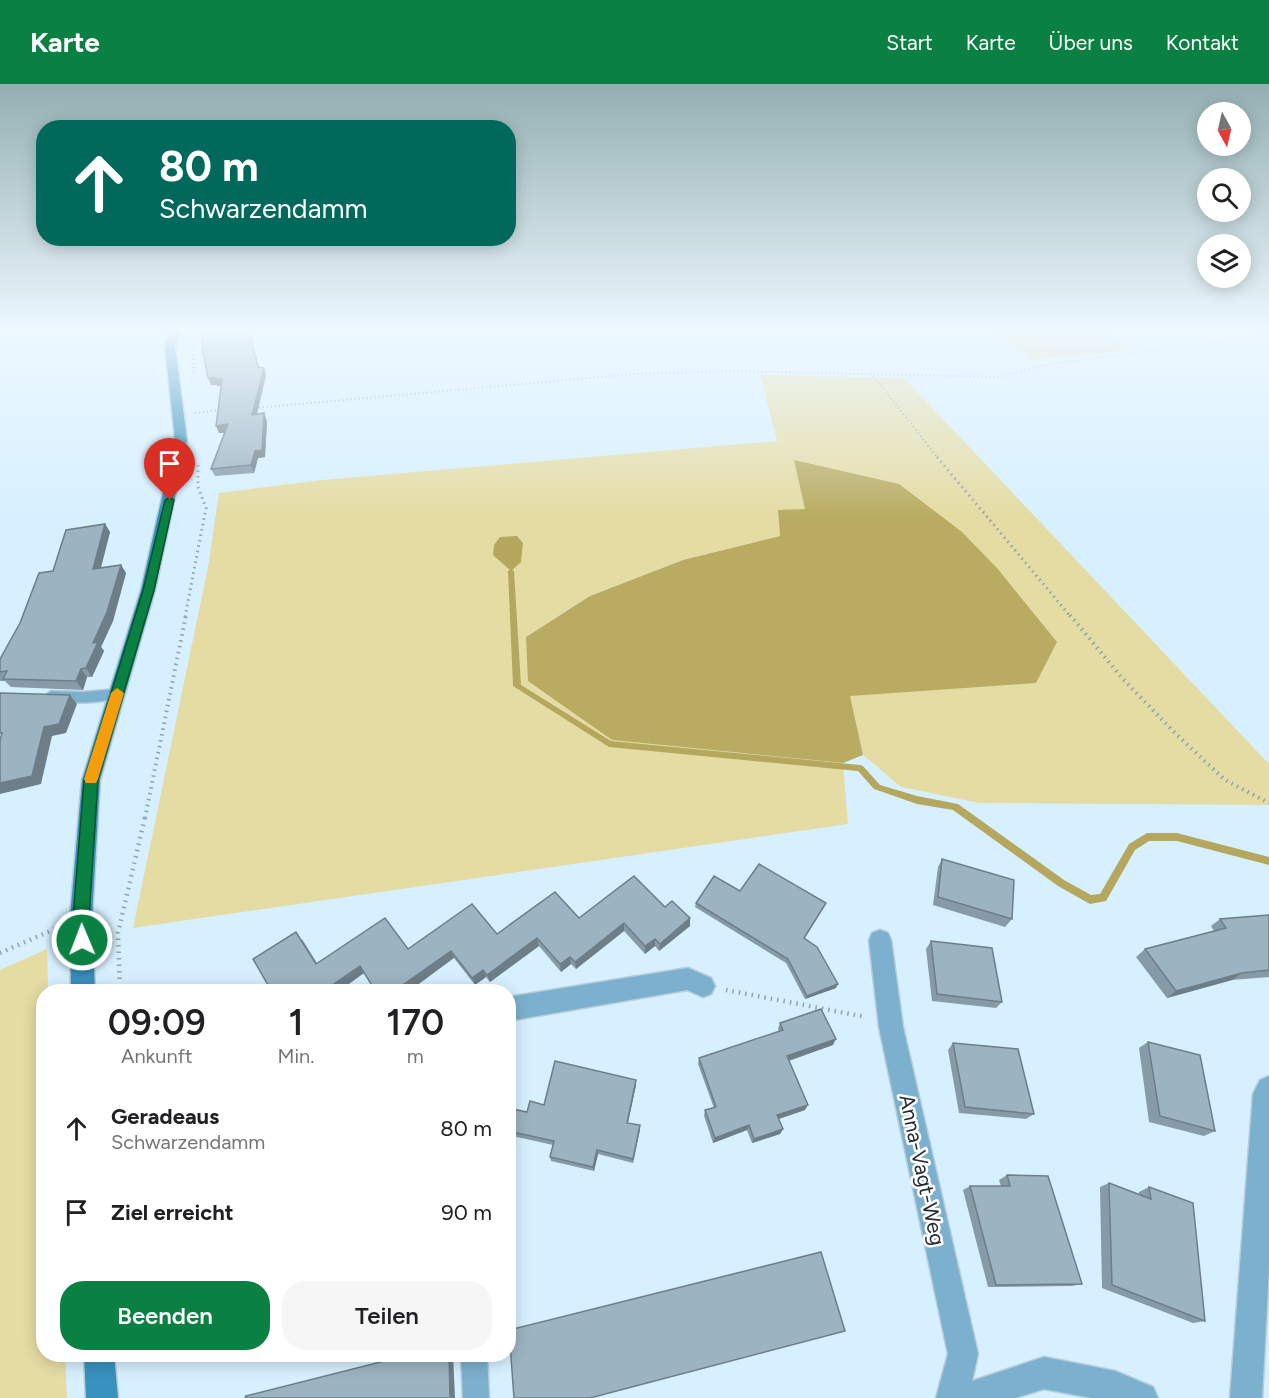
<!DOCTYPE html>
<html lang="de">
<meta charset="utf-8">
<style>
:root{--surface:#fff;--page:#f6f6f6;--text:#202124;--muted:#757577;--accent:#0b8043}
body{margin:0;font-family:Figtree,sans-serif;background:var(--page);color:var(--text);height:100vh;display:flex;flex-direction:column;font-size:22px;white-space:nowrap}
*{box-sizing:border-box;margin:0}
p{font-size:20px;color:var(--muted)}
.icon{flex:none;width:33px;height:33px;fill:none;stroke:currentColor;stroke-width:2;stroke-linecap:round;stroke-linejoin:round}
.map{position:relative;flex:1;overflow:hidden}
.sheet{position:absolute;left:36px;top:900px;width:480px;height:378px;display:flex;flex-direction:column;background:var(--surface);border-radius:24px;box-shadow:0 3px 15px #0003}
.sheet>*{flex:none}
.banner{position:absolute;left:36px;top:36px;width:480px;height:126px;border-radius:24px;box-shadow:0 3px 15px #0003;background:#00695c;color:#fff;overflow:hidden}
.needle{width:39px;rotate:172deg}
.buttons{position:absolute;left:1197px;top:18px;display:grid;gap:12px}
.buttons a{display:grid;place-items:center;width:54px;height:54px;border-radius:50%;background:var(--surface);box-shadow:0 3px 15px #0003;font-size:30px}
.pin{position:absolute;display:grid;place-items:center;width:51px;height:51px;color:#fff;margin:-62px -26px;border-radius:50% 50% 50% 0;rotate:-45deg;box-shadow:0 0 6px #0007}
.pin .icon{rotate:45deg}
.me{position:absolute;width:66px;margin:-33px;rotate:359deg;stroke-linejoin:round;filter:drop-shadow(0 0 4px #0008)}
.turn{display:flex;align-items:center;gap:21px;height:126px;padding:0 24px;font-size:27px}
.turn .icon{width:78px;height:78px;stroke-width:2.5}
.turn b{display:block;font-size:42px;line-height:51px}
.eta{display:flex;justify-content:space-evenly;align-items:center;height:102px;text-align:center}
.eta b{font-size:36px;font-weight:600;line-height:42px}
.cta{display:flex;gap:12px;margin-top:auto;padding:12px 24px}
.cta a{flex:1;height:69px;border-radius:24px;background:var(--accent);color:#fff;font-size:24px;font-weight:600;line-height:69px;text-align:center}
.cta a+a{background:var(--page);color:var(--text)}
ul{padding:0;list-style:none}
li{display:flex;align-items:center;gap:18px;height:84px;padding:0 24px}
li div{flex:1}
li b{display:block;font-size:22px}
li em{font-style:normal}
header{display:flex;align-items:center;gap:36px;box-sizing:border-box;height:84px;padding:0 30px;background:var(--accent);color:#fff}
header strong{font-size:28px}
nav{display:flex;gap:33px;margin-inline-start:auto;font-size:21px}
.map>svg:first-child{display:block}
.green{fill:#e5dca4}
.forest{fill:#b9ac62}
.water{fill:#b5a85e}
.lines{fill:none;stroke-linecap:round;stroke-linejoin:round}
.stream{fill:#b5a85e;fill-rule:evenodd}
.lane-casing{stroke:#b7cdda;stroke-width:3}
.street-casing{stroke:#b7cdda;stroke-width:3}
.secondary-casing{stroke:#b7cdda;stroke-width:3}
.path-far3{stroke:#90a3ae;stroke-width:2;stroke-dasharray:1 3;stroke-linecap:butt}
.path-far2{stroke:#90a3ae;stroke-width:3;stroke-dasharray:1.5 4;stroke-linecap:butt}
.path-far1{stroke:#90a3ae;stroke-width:4;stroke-dasharray:1.5 4.5;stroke-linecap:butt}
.path{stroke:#90a3ae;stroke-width:4.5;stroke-dasharray:1.5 5;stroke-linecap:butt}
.lane{fill:#7bb1ce;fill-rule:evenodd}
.street{fill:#7bb1ce;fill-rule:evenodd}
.secondary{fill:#3892bd;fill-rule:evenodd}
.wall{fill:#869ba7}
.shaded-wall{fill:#6d7e88}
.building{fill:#9cb4c2;stroke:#6d7e88;stroke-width:1.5}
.route{fill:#0b8043;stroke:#07532c;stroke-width:1.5}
.slow{fill:#f59e0b}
.labels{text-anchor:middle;stroke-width:5;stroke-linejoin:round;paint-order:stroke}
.near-street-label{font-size:21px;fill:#232c32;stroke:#fff}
</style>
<header>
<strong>Karte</strong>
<nav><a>Start</a><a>Karte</a><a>Über uns</a><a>Kontakt</a></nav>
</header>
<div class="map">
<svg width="1269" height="1314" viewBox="0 0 1269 1314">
<rect width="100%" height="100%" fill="#d7f0ff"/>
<g class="green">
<path d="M993 248H1104L1131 266 1031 276Z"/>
<path d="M760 291 904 294 1269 680V721L979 719 901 703 863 671 805 425 778 427 780 452 683 476 590 512 526 553 612 656 843 679 848 740 133 844 208 483 219 409 322 396 777 357Z"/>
<path d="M47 865 48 907 44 908V1270L65 1271 67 1314H0V886Z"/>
</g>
<path class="forest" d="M794 376 899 400 962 448 997 484 1057 558 1036 599 850 612 863 671 843 679 612 656 528 597 526 553 590 512 683 476 780 452 778 426 805 425Z"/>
<path class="water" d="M517 452 523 459 521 478 511 487 493 471 494 461 500 453Z"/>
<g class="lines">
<path class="stream" d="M511 485 514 487 521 601 611 657 860 681 863 682 880 701 917 712 958 720 1064 796 1091 811 1100 810 1129 760 1147 749H1177L1269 773V781L1177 757H1149L1135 766 1106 817 1090 820 1058 802 953 726 917 720 874 705 858 687 609 663 513 602 508 487Z"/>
<g class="lane-casing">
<g id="lane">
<path d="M117 605 124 610C117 620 51 622 44 612L51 607 83 608Z"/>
<path d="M461 1270H487L489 1314H463Z"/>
</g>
</g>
<g class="street-casing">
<g id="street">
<path d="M880 846 888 849 891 856 903 943 978 1270 972 1297 1044 1273 1115 1287 1153 1303 1158 1314H1092L1044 1305 1015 1314H936L948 1270 879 943 869 856 872 849Z"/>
<path d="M688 884 711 894 715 902 711 910 703 913 687 906 508 937V913Z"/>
<path d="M1269 992V1184L1262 1314H1230L1253 1010 1260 996Z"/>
</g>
</g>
<g class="secondary-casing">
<g id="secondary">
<path d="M169 248H179L175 262 187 356 155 506 100 696 92 833 95 908H71L70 833 82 696 141 506 175 356 165 262Z"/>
<path d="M84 1270H114L118 1314H86Z"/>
</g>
</g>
<g class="path-far3">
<path d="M192 259 194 288"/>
<path d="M871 289 938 374"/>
<path d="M255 324 634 290 732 287 1000 293 1043 281 1269 252"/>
<path d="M195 329 220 326"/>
</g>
<g class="path-far2">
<path d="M937 373 1071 533"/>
<path d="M185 533 206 424 198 403V379"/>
</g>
<g class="path-far1">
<path d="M1070 531 1122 594 1175 649 1225 696 1269 719"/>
<path d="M145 734 186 531"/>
</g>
<g class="path">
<path d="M0 869 57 844"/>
<path d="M726 906 866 933"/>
<path d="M120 908 118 849 145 733"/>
</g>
<use href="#lane" class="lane"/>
<use href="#street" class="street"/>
<use href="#secondary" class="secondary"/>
</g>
<g class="wall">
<path d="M202 248H249L259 283 264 284 266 291 257 330 267 337 265 373 258 374 254 389 215 392 211 385 225 349H219L221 302H218L217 301H211Z"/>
<path d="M105 440 110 448 101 484 121 481 126 489 113 537 101 563 104 567 92 593H87L83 606 11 603 5 597H0V575L53 487Z"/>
<path d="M942 775 1012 835 1005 843 933 821 938 783Z"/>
<path d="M740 807 824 823 804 855 836 904 805 915 786 879 695 823 696 819Z"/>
<path d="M665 823 690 842 659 867 655 862 645 870 624 847 576 885 571 880 561 888 539 862 490 898 486 893 475 901 454 874 364 889 272 908 302 855 317 879 497 850 579 834Z"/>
<path d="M1269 831V893L1232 896 1167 914 1136 873 1145 865 1214 847 1211 842 1220 835Z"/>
<path d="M931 857 1002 918 996 924 932 917 926 865Z"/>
<path d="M780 939 833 961 789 977 805 1026 779 1035 783 1045 780 1050 752 1059 747 1046 713 1059 704 1032 705 1026 714 1024 698 980 699 974 779 948 778 945Z"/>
<path d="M1148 958 1215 1047 1204 1052 1149 1038 1139 964Z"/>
<path d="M953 959 1034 1030 1026 1035 959 1029 948 966Z"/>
<path d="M636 996V1001L628 1039 640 1041 633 1079 598 1070 594 1087 551 1077 550 1073 553 1061 508 1051V1024L527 1028 544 1021Z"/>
<path d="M1007 1091 1082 1200 1072 1202 988 1203 963 1106 970 1102H1001L999 1096Z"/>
<path d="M1109 1099 1139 1110V1108L1149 1103 1205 1237 1193 1239 1102 1204 1100 1103Z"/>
</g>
<g class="shaded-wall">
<path d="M264 284 266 291 255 338 252 331Z"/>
<path d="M215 293 222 295 225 302H218L217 301H211L208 294Z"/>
<path d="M264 329 267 337 265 373 258 374 254 389 251 381Z"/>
<path d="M228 340 231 348 219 349 216 342Z"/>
<path d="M105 440 110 448 98 494 93 485Z"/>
<path d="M121 481 126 489 113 537 101 563 104 567 92 593 86 584 93 559Z"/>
<path d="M81 585 87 593 83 606 76 597Z"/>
<path d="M70 611 77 620 66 649 52 652 41 700 0 710V699L44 643Z"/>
<path d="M826 819 824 823 802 858 804 854Z"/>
<path d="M690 834V842L659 867 660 860Z"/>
<path d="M624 839V847L576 885 575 878Z"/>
<path d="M537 854 539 862 490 898 487 891Z"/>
<path d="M655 855V862L645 870V862Z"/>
<path d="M451 867 454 874 408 908 394 907Z"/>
<path d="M570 873 571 880 561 888 560 880Z"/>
<path d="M360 882 364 889 338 908H322Z"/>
<path d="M483 886 486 893 475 901 472 894Z"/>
<path d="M1242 889 1232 896 1167 914 1176 907Z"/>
<path d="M838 900 836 904 805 915 807 912Z"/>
<path d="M391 902 394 908H383Z"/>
<path d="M836 955 833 961 784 978 787 972Z"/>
<path d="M636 996V1001L627 1043V1039Z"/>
<path d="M808 1021 805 1026 775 1036 777 1031Z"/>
<path d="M640 1041V1046L633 1079V1075Z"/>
<path d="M749 1041 747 1046 713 1059 715 1054Z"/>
<path d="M783 1045 780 1050 752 1059 754 1055Z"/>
<path d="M597 1066 598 1070 594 1087 593 1083Z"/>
<path d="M449 1270H453L455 1314H450Z"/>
</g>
<g class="building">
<path d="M202 248H249L258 283 264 284 252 331 264 329 262 366 255 367 251 381 211 385 228 340 216 342 222 295H215V293L208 294 202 264Z"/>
<path d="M105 440 93 485 121 481 107 528 93 559 98 558 86 584 81 585 76 597 3 595 7 587 0 588V575L20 539 39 489 53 487 66 446Z"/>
<path d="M0 609 70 611 59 640 44 643 32 692 0 699V656L2 649H0Z"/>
<path d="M942 775 1014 796 1012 835 938 813Z"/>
<path d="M759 780 826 819 804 854 817 863 838 900 807 912 788 875 696 819 714 792 740 807Z"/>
<path d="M634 792 665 823 672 817 690 834 660 860 655 855 645 862 624 839 575 878 570 873 560 880 537 854 487 891 483 886 472 894 451 867 394 907 391 902 383 908H376L360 882 322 908H272L253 875 296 848 316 880 385 834 408 865 472 820 497 850 555 808 579 834Z"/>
<path d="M1269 831V886L1242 889 1176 907 1145 865 1226 844 1220 835Z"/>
<path d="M931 857 992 864 1002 918 937 910Z"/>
<path d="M821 925 836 955 787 972 808 1021 777 1031 783 1045 754 1055 749 1041 715 1054 705 1026 716 1023 699 974 783 946 780 939Z"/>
<path d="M1148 958 1200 971 1215 1047 1160 1032Z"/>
<path d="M953 959 1018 965 1034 1030 965 1023Z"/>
<path d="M555 977 636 996 627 1039 640 1041 633 1075 597 1066 593 1083 550 1073 554 1057 508 1047V1024L527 1028 530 1017 544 1021Z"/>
<path d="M1007 1091 1048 1092 1082 1200 996 1201 970 1102H1010Z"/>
<path d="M1109 1099 1151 1115 1149 1103 1193 1119 1205 1237 1112 1201Z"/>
<path d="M821 1168 845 1247 590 1314H514L509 1246Z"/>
<path d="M412 1270H449L450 1314H245L246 1312Z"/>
</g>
<linearGradient id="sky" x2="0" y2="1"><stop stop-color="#93afb1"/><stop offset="0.57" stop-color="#edf8ff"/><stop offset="1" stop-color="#edf8ff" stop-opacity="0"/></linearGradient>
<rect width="1269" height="432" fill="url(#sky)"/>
<path class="route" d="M170 413 174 416 154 506 98 696 89 833 90 856 88 862 82 864 76 862 73 856V833L84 696 143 506 165 416Z"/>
<path class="slow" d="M117 604 124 609 98 695 96 699H86L84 695 111 609Z"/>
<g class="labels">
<g class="near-street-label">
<text transform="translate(922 1086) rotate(78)" y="7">Anna-Vagt-Weg</text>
</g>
</g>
</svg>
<div class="buttons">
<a><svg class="needle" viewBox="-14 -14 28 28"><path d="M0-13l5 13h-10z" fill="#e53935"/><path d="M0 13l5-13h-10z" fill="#757577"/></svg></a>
<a><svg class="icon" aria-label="search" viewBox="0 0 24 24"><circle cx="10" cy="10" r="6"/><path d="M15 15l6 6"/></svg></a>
<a><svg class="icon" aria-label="layers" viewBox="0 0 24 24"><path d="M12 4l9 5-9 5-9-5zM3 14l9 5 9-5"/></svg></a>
</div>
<div class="pin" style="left:170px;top:416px;background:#d93025"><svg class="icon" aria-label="arrive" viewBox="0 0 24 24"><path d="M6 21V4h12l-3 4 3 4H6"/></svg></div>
<svg class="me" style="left:82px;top:856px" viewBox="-20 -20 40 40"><circle r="17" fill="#0b8043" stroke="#fff" stroke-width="3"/><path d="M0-11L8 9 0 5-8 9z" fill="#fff"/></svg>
<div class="banner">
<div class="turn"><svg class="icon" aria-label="ahead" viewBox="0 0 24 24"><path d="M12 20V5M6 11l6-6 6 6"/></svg><div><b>80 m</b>Schwarzendamm</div></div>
</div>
<section class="sheet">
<div class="eta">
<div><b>09:09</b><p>Ankunft</p></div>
<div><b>1</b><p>Min.</p></div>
<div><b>170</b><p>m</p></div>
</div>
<ul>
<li><svg class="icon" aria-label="ahead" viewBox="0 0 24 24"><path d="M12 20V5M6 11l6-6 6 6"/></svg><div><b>Geradeaus</b><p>Schwarzendamm</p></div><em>80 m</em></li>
<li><svg class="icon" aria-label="arrive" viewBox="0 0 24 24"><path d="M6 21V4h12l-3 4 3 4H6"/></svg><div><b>Ziel erreicht</b></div><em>90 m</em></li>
</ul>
<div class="cta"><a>Beenden</a><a>Teilen</a></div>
</section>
</div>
